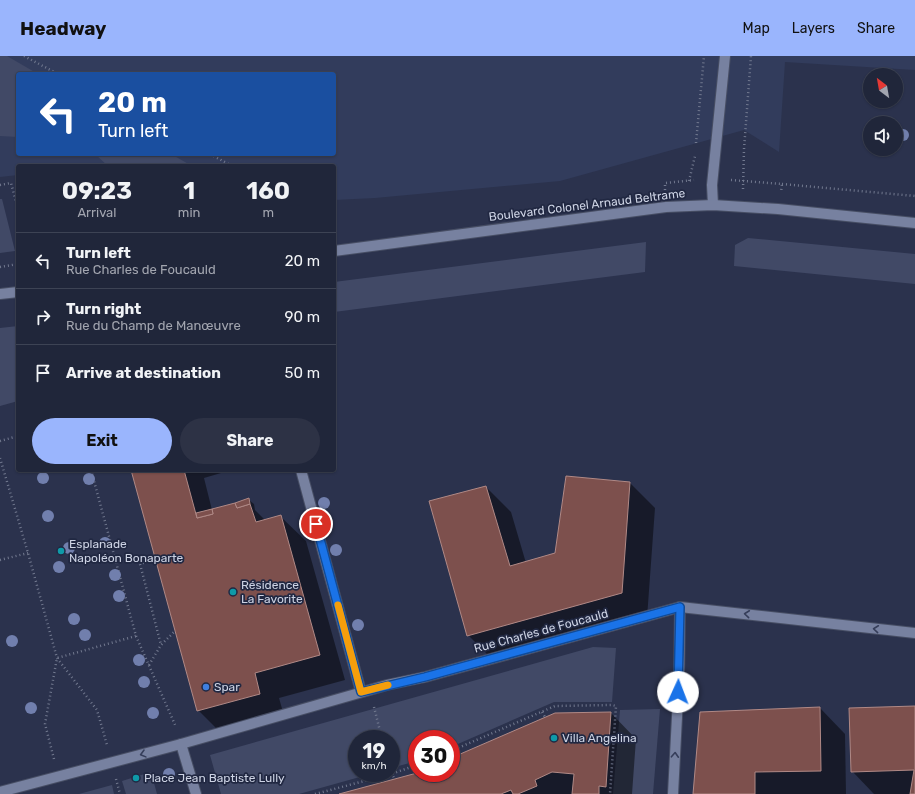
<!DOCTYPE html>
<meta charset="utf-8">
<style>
:root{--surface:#20263a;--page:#2d3245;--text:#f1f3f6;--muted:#a2a5af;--line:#3d4354;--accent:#9ab5fd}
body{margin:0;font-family:Rubik,sans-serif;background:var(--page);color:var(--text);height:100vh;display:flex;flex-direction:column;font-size:15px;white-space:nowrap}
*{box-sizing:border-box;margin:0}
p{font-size:13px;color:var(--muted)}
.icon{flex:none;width:22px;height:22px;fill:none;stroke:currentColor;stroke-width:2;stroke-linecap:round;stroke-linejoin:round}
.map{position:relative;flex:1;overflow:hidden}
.sheet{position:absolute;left:16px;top:108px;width:320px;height:308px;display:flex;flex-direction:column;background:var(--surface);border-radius:4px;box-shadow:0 1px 3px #0004,0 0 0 1px var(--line)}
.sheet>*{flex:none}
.hud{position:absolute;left:16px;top:16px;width:320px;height:84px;border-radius:4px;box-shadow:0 1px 3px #0004,0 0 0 1px var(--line);background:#1a4fa0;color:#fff;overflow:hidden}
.needle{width:26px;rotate:329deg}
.fabs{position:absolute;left:863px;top:12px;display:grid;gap:8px}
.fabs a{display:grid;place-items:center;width:40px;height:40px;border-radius:50%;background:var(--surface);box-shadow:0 1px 3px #0004,0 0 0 1px var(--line);font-size:20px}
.speed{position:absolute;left:348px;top:674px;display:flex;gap:8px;font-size:20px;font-weight:700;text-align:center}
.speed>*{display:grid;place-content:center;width:52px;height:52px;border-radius:50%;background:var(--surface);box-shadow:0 1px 3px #0004,0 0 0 1px var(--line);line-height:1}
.speed small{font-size:10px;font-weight:400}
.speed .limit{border:6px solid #d22;background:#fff;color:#111}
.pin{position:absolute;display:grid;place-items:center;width:34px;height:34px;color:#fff;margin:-17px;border:2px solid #fff;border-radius:50%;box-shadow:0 1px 4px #0007}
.me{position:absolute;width:44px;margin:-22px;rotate:2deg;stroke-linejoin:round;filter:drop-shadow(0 0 3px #0008)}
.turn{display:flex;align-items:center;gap:14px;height:84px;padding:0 16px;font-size:18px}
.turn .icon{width:52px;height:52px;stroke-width:2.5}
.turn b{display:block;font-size:28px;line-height:34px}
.eta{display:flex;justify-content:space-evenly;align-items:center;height:68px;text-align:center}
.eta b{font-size:24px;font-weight:700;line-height:28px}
.primary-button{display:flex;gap:8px;margin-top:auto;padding:8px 16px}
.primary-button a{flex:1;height:46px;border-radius:24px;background:var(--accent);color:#111;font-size:16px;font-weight:700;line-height:46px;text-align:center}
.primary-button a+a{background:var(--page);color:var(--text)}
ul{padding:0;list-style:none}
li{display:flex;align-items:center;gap:12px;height:56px;padding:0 16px;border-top:1px solid var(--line)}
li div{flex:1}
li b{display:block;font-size:15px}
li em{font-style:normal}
header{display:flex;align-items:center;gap:24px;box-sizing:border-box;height:56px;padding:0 20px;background:var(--accent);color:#111}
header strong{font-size:19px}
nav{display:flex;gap:22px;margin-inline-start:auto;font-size:14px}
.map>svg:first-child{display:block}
.built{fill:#323c5c;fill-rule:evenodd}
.green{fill:#414966}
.shadow{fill:#0007}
.building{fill:#7d504d;stroke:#b08986}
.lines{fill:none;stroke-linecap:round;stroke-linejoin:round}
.lane-casing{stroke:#474e64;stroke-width:12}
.street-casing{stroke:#474e64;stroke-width:12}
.path{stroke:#72798f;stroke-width:2.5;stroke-dasharray:1 3;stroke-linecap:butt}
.lane{stroke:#7781a0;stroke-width:10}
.street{stroke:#7781a0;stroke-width:10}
.tree{fill:#717fad}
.oneway{stroke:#363e5a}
.route-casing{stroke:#114b97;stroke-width:10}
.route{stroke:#1a73e8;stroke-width:7}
.slow{stroke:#f59e0b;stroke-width:7}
.culture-dot{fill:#0f9aa8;stroke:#212842;stroke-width:1.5}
.shop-dot{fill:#3f7fe0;stroke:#212842;stroke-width:1.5}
.labels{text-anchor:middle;stroke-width:3.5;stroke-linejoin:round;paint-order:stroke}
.street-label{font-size:12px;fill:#cdd3e4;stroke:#212842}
.poi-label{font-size:12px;fill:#cdd3e4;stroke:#212842;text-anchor:start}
</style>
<header>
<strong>Headway</strong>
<nav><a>Map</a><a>Layers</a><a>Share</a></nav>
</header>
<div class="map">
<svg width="915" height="738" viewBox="0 0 915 738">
<rect width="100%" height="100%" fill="#2b324d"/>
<path class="built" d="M0 0H915V14L785 6 779 96 744 74 560 125 375 142 334 144V110H18V119L0 121ZM18 18H334V98H18Z"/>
<g class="green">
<path d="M0 0H7L38 18H18V81L0 80Z"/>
<path d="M93 98H171L192 110H108L96 99Z"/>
<path d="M0 143H2L15 195 0 197Z"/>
<path d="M748 182 915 198V228L734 210 735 189Z"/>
<path d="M646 186 645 216 334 256V226Z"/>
<path d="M18 270V345L0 350V272Z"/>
<path d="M593 591 616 592 612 646H554L451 691V683H417V705L391 712V683H357V717H374L299 738H221L210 699Z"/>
<path d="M660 653 653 738H613L620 654Z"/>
<path d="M151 716 157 738H126L122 725Z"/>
<path d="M112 729 114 738H79Z"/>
</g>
<g class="shadow">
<path d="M132 414H221V417L204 422 212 454 249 444 254 448 255 454 265 464 280 460 306 485 345 624 279 642 285 663 224 680 198 654Z"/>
<path d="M566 421 630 427 655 452 647 562 493 604 468 579 486 431 511 456 526 507 556 498Z"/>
<path d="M915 651V738H874L852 715Z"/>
<path d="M820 652 845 678 846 738H694Z"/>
<path d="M611 657 636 683 632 738H343L419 717H451V704Z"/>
</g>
<g class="building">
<path d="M131 414H184L197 462 213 458 212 453 235 447 237 452 250 448 256 466 281 459 320 599 255 617 260 638 197 655Z"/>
<path d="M566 420 630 426 622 537 467 580 429 445 486 430 510 510 555 497Z"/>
<path d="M249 442 250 448 237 452 235 447Z"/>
<path d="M212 453 213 458 197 462 196 457Z"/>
<path d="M915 650V738H910L914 714 851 716 849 652Z"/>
<path d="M820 651 821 715 755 716V738H693L700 656Z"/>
<path d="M611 656 606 731 599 730V738H572L574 718 552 716 535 724 537 730 518 738H513L511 734 501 738H339L417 717H451V702L555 657Z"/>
</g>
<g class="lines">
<g class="lane-casing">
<path id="lane" d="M713 149 712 129 725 0"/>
</g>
<g class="street-casing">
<g id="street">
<path d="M334 195 666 151 713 149 778 153 915 167"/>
<path d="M0 238 18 236"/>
<path d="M301 414 361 636"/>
<path d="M181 688 196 738"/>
<path d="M0 736 181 688 387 629 425 621 680 551 915 577"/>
<path d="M673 738 679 622 680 551"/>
</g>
</g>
<g class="path">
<path d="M24 0 58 18"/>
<path d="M696 87 704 0"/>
<path d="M210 98 232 110"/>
<path d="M731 124 782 128 781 136"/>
<path d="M689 125 695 100"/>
<path d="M782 128 915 140"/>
<path d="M0 129 11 127 18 153"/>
<path d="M743 133 744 93 751 0"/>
<path d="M665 134V127L694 124"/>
<path d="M0 211 18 208"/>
<path d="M0 385 18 380"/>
<path d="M0 402 28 497 57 602 97 654 107 689"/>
<path d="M91 414 136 580 176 671"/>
<path d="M155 503 140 508 161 589"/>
<path d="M0 504 28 497"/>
<path d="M149 609 161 589 175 575"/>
<path d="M374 651 382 683"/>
<path d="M542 656 545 661"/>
<path d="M451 695 555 650 612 649 616 650 610 738"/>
<path d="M54 703 45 668 57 602 136 580"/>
<path d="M391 717 395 723"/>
<path d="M116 723 120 738"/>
<path d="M315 738 391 718 417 709"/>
</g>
<use href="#lane" class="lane"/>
<use href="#street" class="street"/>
</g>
<g class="tree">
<circle cx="903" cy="79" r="6"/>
<circle cx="43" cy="422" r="6"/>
<circle cx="89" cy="423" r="6"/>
<circle cx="324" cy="447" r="6"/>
<circle cx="48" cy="460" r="6"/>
<circle cx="105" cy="487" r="6"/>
<circle cx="69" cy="492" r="6"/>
<circle cx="336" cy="494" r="6"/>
<circle cx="59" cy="511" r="6"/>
<circle cx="115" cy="519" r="6"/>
<circle cx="119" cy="540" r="6"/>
<circle cx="74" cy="563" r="6"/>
<circle cx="358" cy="569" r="6"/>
<circle cx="85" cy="579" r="6"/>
<circle cx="12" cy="585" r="6"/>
<circle cx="139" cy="604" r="6"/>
<circle cx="144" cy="626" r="6"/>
<circle cx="31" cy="652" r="6"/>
<circle cx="153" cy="657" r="6"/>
<circle cx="169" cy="718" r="6"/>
</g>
<defs><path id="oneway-chevron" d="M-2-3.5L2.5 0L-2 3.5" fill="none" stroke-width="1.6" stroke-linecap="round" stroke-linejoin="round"/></defs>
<g class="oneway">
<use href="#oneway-chevron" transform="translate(747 558) rotate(-174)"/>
<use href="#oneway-chevron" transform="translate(876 573) rotate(-174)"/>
<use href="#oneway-chevron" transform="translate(143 698) rotate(165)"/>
<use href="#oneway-chevron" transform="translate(675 699) rotate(-87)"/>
</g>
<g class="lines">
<g class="route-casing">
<path id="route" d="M316 468 361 636 425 621 680 551 678 636"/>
</g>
<use href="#route" class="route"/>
<path class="slow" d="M338 549 361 636 388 629"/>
</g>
<g class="culture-dot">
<circle cx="61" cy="495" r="4"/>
<circle cx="233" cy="536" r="4"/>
<circle cx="554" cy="682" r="4"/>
<circle cx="136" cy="722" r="4"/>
</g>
<circle class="shop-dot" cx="206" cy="631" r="4"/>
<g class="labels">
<g class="street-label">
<text transform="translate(587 149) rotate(-7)" y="4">Boulevard Colonel Arnaud Beltrame</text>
<text transform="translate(541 575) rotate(-15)" y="4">Rue Charles de Foucauld</text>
</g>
<g class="poi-label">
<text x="69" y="492">Esplanade<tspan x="69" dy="14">Napoléon Bonaparte</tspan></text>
<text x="241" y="533">Résidence<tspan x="241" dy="14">La Favorite</tspan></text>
<text x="214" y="635">Spar</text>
<text x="562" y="686">Villa Angelina</text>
<text x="144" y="726">Place Jean Baptiste Lully</text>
</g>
</g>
</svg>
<div class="fabs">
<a><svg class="needle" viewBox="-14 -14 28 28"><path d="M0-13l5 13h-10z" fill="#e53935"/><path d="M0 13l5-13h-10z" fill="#a2a5af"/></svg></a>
<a><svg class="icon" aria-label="sound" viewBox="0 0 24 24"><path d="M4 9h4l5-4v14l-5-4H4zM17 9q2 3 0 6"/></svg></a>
</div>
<div class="speed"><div>19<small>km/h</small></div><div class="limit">30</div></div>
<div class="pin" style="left:316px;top:468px;background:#d93025"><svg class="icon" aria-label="arrive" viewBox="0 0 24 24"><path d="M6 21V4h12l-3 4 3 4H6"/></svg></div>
<svg class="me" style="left:678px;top:636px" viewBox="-20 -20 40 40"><circle r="19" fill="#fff"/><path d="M0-13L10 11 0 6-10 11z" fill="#1a73e8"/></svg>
<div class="hud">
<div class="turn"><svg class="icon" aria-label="left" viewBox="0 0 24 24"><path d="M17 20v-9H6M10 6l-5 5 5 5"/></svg><div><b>20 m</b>Turn left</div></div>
</div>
<section class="sheet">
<div class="eta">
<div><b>09:23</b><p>Arrival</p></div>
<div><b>1</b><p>min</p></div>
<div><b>160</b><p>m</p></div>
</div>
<ul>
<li><svg class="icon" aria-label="left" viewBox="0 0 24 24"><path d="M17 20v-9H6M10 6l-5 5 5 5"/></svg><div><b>Turn left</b><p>Rue Charles de Foucauld</p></div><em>20 m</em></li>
<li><svg class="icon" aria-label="right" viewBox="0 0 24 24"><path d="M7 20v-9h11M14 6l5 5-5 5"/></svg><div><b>Turn right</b><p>Rue du Champ de Manœuvre</p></div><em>90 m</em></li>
<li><svg class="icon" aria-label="arrive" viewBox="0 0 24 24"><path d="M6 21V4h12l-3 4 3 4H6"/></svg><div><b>Arrive at destination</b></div><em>50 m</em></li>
</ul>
<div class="primary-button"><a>Exit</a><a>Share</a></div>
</section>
</div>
